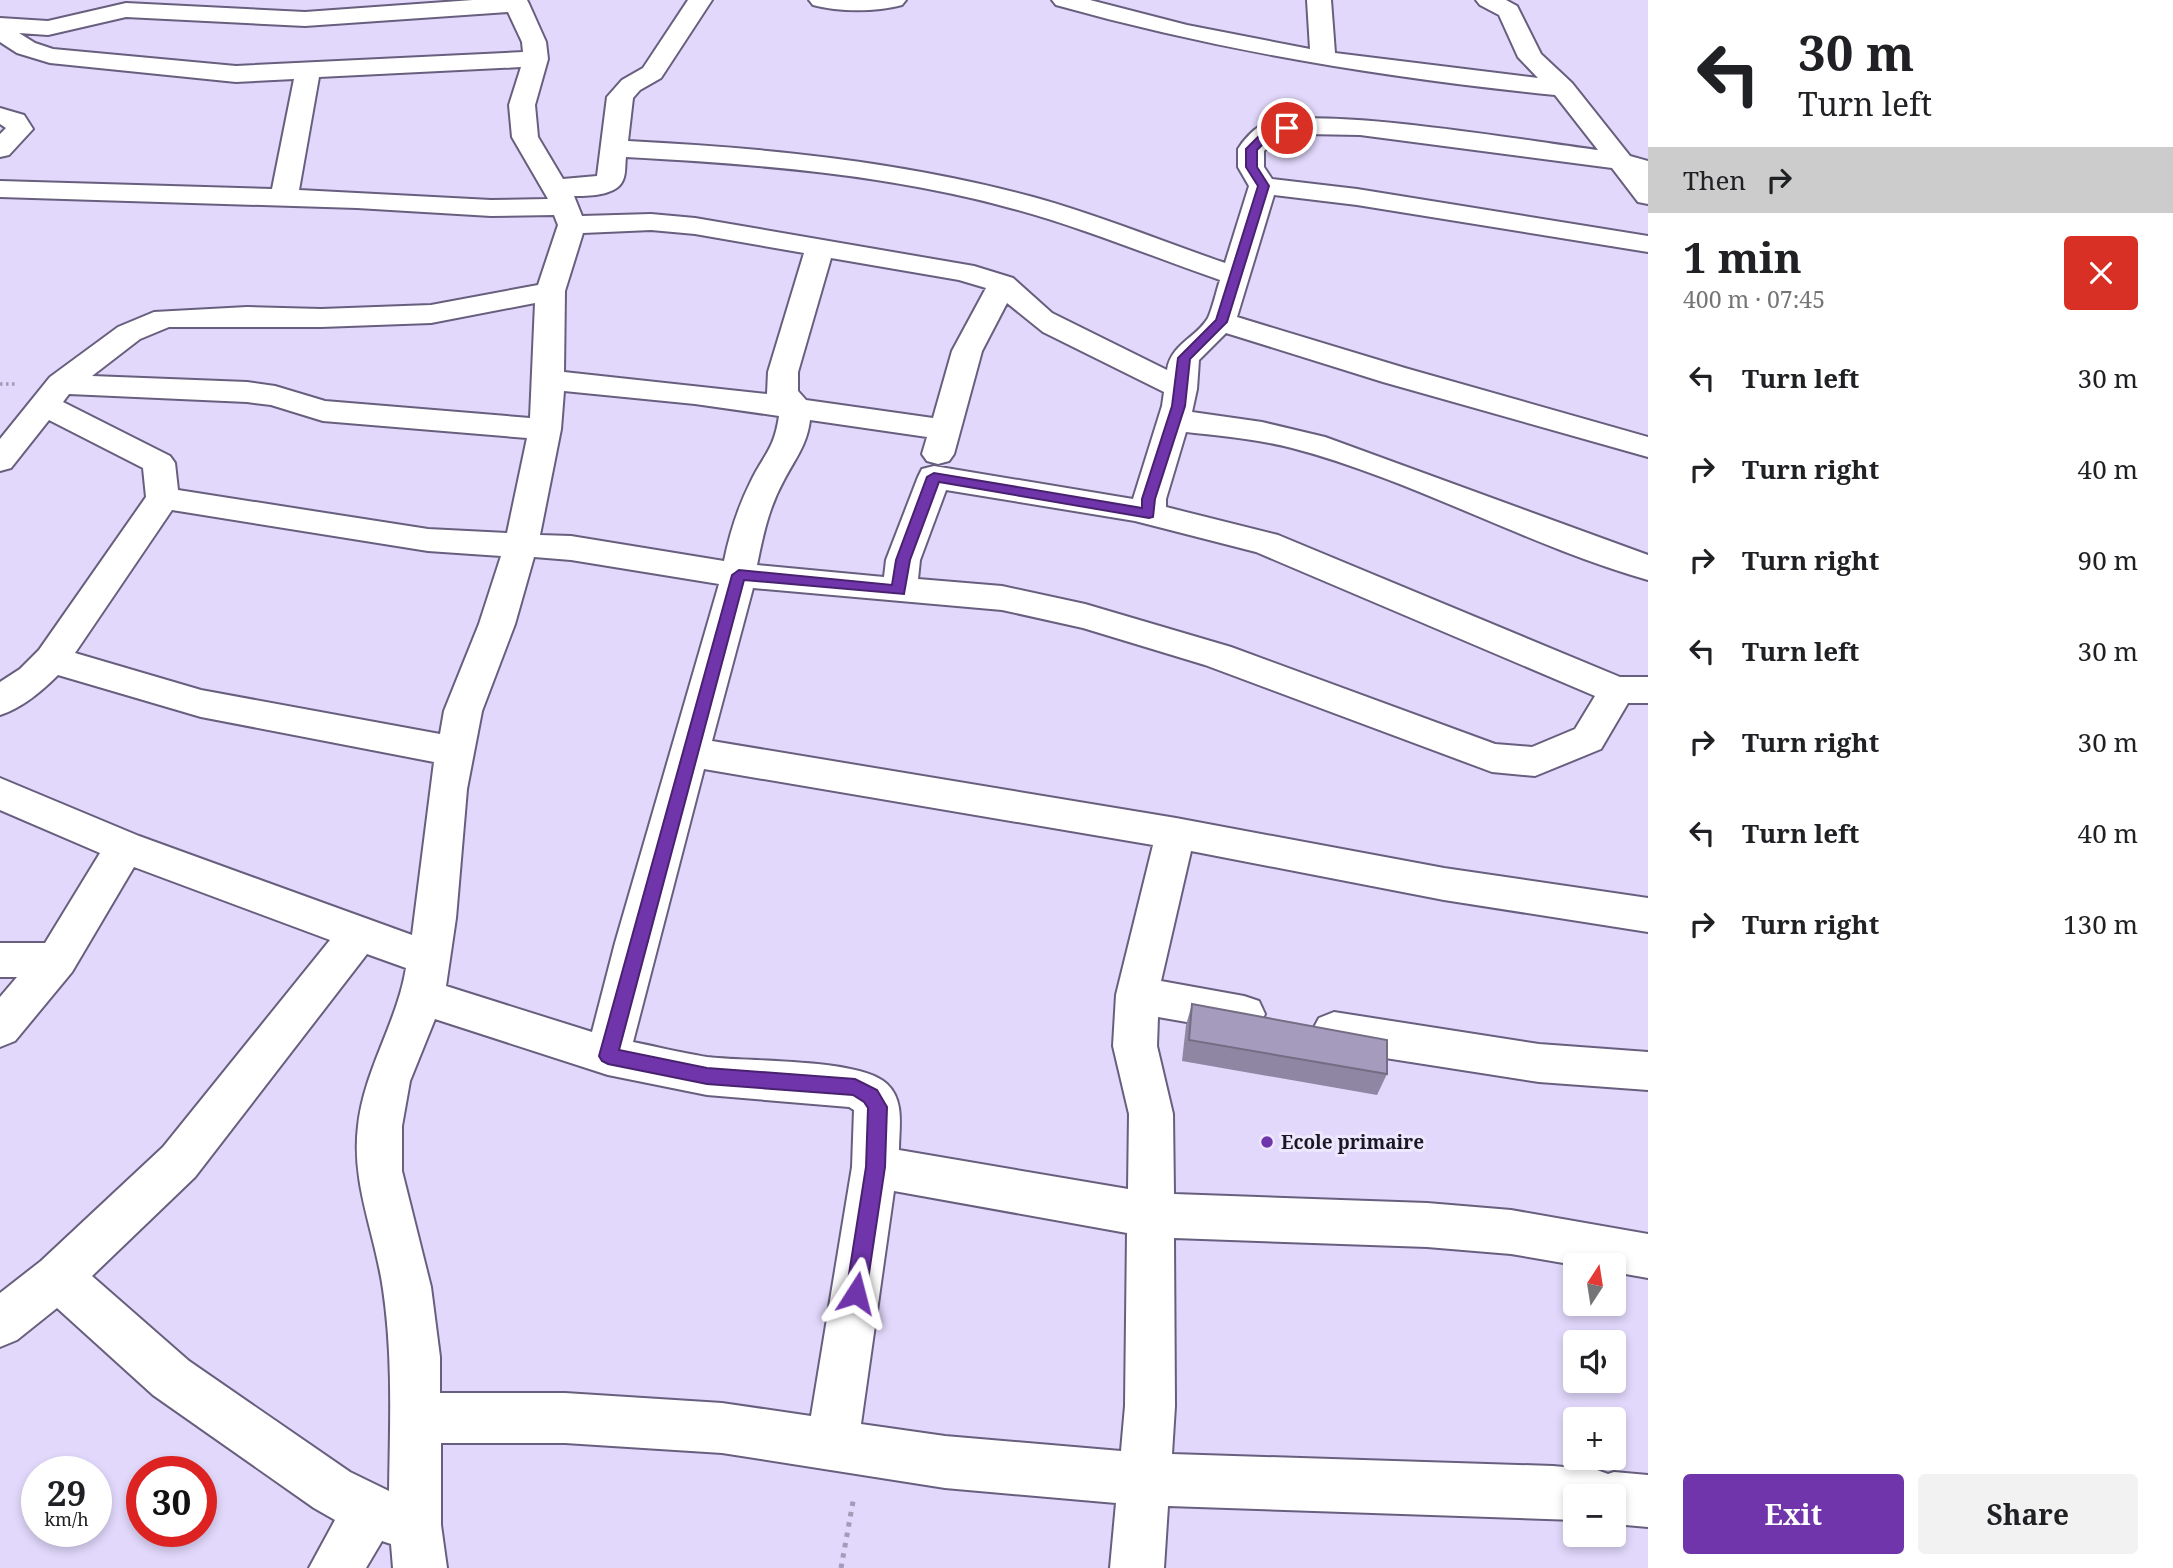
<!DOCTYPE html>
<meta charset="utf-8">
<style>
:root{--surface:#fff;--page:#f2f2f2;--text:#202124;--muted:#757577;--accent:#7035ab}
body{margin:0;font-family:"Noto Serif",serif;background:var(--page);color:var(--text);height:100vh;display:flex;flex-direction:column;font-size:26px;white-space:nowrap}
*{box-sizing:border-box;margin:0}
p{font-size:23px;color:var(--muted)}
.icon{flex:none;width:38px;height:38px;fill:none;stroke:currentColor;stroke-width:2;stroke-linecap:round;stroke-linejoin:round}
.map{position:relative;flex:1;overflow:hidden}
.drawer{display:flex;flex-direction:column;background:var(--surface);width:525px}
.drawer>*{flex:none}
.banner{background:#fff;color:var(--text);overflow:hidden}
.needle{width:46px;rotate:12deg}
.buttons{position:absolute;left:1563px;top:1253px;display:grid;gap:14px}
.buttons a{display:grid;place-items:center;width:63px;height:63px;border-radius:7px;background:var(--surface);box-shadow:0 4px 10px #0003;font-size:35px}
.speed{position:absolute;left:21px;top:1456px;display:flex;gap:14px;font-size:35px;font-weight:700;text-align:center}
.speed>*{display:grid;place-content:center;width:91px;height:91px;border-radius:50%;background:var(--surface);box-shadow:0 4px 10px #0003;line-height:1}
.speed small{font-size:18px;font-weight:400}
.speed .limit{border:10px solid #d22;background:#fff;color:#111}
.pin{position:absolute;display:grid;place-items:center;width:60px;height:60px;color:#fff;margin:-30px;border:4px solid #fff;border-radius:50%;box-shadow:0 2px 7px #0007}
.me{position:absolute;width:77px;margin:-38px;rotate:9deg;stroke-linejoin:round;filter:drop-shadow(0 0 5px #0008)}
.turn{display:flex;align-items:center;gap:24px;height:147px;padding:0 35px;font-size:32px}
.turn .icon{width:91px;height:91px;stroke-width:2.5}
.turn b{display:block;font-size:49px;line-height:60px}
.then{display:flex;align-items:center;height:66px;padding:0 35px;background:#0003;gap:14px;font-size:26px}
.round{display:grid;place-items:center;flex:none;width:74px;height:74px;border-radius:7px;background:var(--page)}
.headline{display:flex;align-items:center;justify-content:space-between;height:119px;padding:0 35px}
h1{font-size:42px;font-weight:700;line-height:52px}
.button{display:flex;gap:14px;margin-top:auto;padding:14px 35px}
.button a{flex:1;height:80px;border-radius:7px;background:var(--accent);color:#fff;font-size:28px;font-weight:700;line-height:80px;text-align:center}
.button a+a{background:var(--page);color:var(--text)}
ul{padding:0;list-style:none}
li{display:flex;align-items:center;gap:21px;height:91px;padding:0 35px}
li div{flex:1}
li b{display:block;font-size:26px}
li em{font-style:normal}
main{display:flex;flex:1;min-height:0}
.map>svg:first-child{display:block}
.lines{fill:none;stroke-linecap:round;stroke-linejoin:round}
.street-casing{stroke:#675f7d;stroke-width:4}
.path-far1{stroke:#a39bb7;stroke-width:3.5;stroke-dasharray:2.5 3.5;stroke-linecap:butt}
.path{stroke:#a39bb7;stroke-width:5;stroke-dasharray:4.5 6;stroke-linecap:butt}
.street{fill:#fff;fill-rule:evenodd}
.wall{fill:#8e86a3}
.building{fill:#a59cbd;stroke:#746d84;stroke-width:2}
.route{fill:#7035ab;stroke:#49226f;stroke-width:2}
.poi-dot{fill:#7035ab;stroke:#ede8fd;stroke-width:2.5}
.labels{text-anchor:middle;stroke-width:6;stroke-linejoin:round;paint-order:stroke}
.poi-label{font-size:19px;font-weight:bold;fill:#1b1724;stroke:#ede8fd;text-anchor:start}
</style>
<main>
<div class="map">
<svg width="1648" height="1568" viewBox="0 0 1648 1568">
<rect width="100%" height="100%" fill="#e1d8fb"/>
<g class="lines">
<g class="street-casing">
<g id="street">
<path d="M473 0H527L529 4 546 42 548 59 535 105 538 137 563 179 597 176 607 97 622 80 643 68 688 0H712L661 78 640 90 633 98 628 141C765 148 901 161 1033 197 1099 215 1161 241 1225 263L1249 186 1238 167V149C1243 141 1252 131 1260 126 1301 101 1539 143 1598 150L1555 95C1386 78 1220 51 1056 5L1052 0H1090L1187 25 1310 49 1307 0H1331L1335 53 1538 78 1518 57 1499 15 1480 5 1476 0H1506L1517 6 1541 54 1572 83 1630 156 1648 161V204L1638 202 1612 168 1360 135 1305 134 1278 138 1264 151V167L1272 179 1357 189 1648 236V252L1357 205 1274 195 1237 317 1405 368 1648 437V457L1383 382 1226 333 1199 360 1197 389 1192 412 1262 422 1325 437 1648 555V580C1526 545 1414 480 1292 448 1257 439 1221 436 1186 432L1166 499V507L1278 535 1620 677H1648V703H1628L1601 749 1535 776 1492 772 1205 665 1083 628 1002 610 753 588 712 741 1176 818 1444 868 1648 898V932L1444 900 1191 851 1161 981 1244 996 1259 1001 1265 1014 1259 1027 1244 1032 1158 1017 1157 1046 1173 1114 1174 1194 1427 1203 1511 1210 1648 1234V1278L1614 1272V1265H1575L1511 1254 1427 1247 1174 1238 1175 1406 1172 1454 1553 1466 1597 1470 1608 1474 1614 1472 1648 1475V1527L1614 1524V1496H1575V1520L1168 1506 1164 1568H1110L1116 1503 945 1488 722 1453 565 1443H441V1525L447 1568H393L391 1544 382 1541 366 1568H309L335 1520 314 1508 153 1395 57 1308 17 1340 0 1347V1293L41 1261 163 1147 330 940 134 867 72 972 15 1041 0 1047V997L17 977H0V943H45L100 853 0 810V778L139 836 412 935 434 762 201 717 58 675C42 691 22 708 0 715V682L20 669 39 650 146 497 143 468 49 420 11 468 0 471V439L50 377 118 327 154 312 247 307 321 309 431 305 538 285 558 225 554 215 491 216 357 208 0 197V181L272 189 294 79 236 82 50 63 17 53 0 42V18L48 21 126 3 305 12ZM508 12 522 42 523 52 236 66 53 49 35 43 19 33 48 35 126 17 305 26ZM521 67 509 105 512 137 548 199 491 200 299 190 319 77ZM626 157C756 164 888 174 1014 209 1084 228 1151 256 1220 280 1216 292 1213 307 1208 318 1196 338 1171 344 1167 370L1052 313 1013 278 974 266 695 218 651 214 582 216 574 196C587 196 617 196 623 180 626 174 625 164 626 157ZM651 230 695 234 804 253 768 372 767 394 564 372 565 291 583 233ZM831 258 959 280 986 288 952 351 933 418 806 400 798 391V372ZM535 303 530 418 325 401 275 386 247 382 92 376 140 339 169 327H321L431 323ZM1007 303 1043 332 1164 392 1162 406 1133 499 934 466 922 469 918 477 886 560 884 577 757 565C763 535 769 507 784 480 795 459 807 445 810 420L927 437 922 454 927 461 938 464 949 461 954 454 982 351ZM564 391 695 404 779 416C774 450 764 454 751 481 738 507 730 532 724 561L571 536 540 535 561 429ZM69 394 247 402 271 405 323 421 527 438 507 533 428 529 178 490 175 463 170 456 63 402ZM946 490 1135 521 1256 552 1595 696 1575 729 1532 747 1495 744 1231 647 1085 604 1002 586 918 579 920 560ZM172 510 428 551 501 556 479 624 444 711 440 734 201 690 75 653ZM534 557 571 560 719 584 615 943 592 1032 446 986 456 918 467 789 482 711 515 624ZM704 769 1153 845 1116 995 1113 1046 1129 1114 1128 1189 899 1150C899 1127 905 1101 887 1084 860 1058 748 1062 707 1057 683 1053 658 1047 633 1042ZM367 954 406 968C397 1023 364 1070 358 1126 351 1183 375 1233 383 1289 393 1356 390 1423 389 1491L350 1472 189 1361 92 1276 195 1177ZM435 1019 608 1075 707 1095 849 1107 854 1110 852 1167 811 1416 722 1403 565 1393H440V1357L431 1287 402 1171V1126L410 1081ZM894 1191 1127 1233 1125 1406 1121 1451 945 1436 861 1424Z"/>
<path d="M809 0H906L902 5C876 12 839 12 813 5Z"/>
<path d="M0 108 24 115 33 129 9 155 0 157V134L6 128 0 124Z"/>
<path d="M1334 1012 1539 1044 1648 1052V1090L1539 1082 1334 1050 1319 1044 1312 1031 1319 1018Z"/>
</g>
</g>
<path class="path-far1" d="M0 384H15"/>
<path class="path" d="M841 1568 854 1496"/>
<use href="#street" class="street"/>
</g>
<path class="wall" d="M1192 1004 1387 1074 1377 1095 1182 1061 1186 1025Z"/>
<path class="building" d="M1192 1004 1387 1040V1074L1189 1040Z"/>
<path class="route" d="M1287 125 1293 128 1291 131 1273 134 1257 150V167L1269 186 1227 322 1190 359 1185 406 1155 499 1153 517 1149 518 939 482 910 560 904 594 744 580 619 1050 707 1068 855 1079 877 1090 887 1107 885 1167 866 1293 863 1299 856 1302 849 1299 846 1293 866 1167 868 1108 864 1102 853 1095 707 1084 608 1064 602 1061 599 1056 732 575 739 570 892 585 896 560 927 477 934 473 1142 508V499L1172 406 1178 358 1216 320 1258 186 1246 167V149L1266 129Z"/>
<circle class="poi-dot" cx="1267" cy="1142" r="7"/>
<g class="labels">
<g class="poi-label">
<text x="1281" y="1149">Ecole primaire</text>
</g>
</g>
</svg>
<div class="buttons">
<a><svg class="needle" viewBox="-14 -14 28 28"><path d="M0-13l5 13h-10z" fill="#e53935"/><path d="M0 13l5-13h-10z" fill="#757577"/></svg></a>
<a><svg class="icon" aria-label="sound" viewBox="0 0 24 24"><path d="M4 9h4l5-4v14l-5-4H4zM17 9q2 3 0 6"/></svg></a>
<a>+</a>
<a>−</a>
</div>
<div class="speed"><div>29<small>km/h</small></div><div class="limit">30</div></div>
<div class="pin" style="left:1287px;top:128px;background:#d93025"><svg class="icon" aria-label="arrive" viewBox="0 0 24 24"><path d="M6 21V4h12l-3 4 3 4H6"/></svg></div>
<svg class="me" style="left:856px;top:1293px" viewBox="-20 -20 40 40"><path d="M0-17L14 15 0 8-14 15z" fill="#7035ab" stroke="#fff" stroke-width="4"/></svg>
</div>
<section class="drawer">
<div class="banner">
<div class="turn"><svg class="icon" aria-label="left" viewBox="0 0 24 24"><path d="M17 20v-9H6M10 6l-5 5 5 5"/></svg><div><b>30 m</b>Turn left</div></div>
<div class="then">Then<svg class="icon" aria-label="right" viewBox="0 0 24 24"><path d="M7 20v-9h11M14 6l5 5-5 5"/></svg></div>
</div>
<div class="headline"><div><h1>1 min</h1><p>400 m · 07:45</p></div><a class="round" style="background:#d93025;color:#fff"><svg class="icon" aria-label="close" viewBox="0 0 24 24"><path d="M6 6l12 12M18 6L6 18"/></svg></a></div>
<ul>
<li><svg class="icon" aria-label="left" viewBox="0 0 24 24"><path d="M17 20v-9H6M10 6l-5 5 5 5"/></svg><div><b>Turn left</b></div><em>30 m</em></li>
<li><svg class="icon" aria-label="right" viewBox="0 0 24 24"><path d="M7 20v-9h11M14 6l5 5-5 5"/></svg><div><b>Turn right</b></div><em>40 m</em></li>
<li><svg class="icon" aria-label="right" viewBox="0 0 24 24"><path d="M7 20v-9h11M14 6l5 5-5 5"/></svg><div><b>Turn right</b></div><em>90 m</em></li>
<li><svg class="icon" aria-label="left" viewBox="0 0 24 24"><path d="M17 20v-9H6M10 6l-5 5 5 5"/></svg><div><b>Turn left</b></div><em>30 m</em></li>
<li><svg class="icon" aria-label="right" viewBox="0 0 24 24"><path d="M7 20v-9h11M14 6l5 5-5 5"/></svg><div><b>Turn right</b></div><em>30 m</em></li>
<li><svg class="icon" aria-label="left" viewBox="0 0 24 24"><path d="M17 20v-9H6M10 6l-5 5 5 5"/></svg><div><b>Turn left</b></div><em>40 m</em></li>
<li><svg class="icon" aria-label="right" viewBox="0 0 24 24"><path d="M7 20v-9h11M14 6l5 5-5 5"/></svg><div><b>Turn right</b></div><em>130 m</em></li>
</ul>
<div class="button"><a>Exit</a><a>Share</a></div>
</section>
</main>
